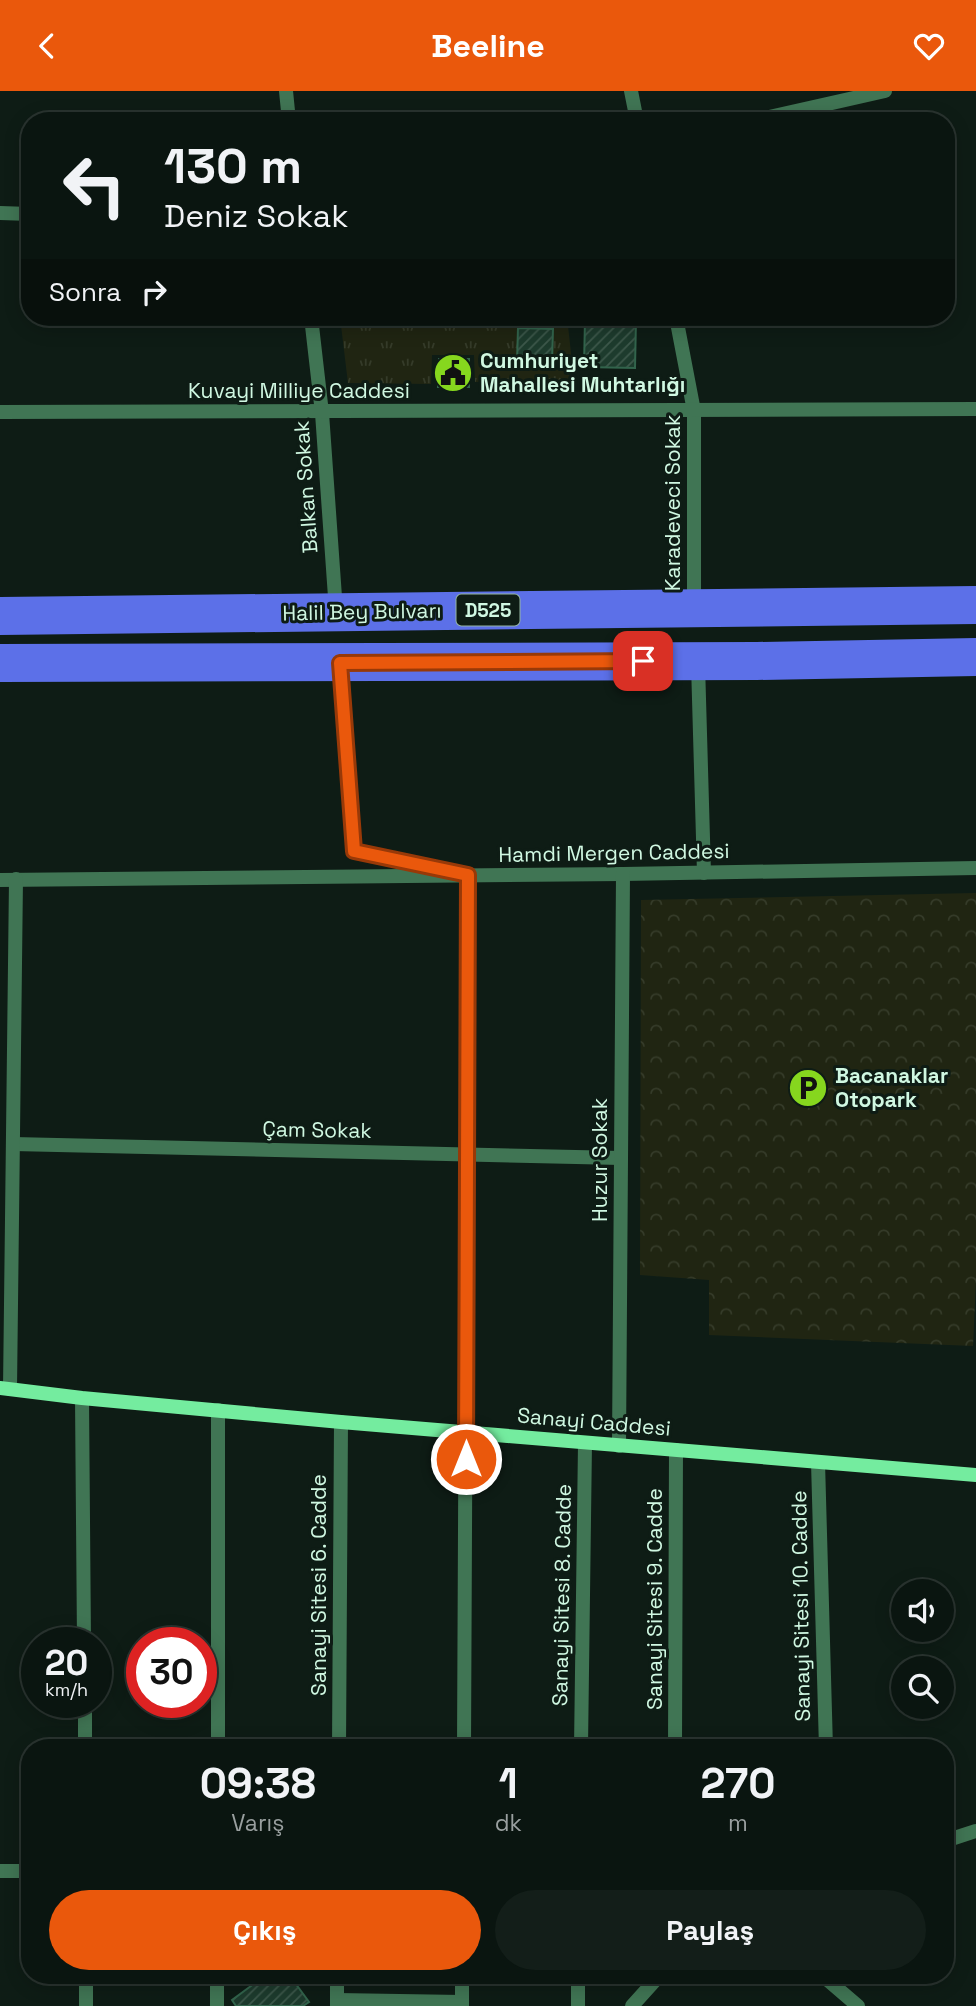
<!DOCTYPE html>
<html lang="tr">
<meta charset="utf-8">
<style>
:root{--surface:#0a1510;--page:#131e19;--text:#f1f3f6;--muted:#999f9f;--line:#2a3430;--accent:#ea580c}
body{margin:0;font-family:"Space Grotesk",sans-serif;background:var(--page);color:var(--text);height:100vh;display:flex;flex-direction:column;font-size:26px;white-space:nowrap}
*{box-sizing:border-box;margin:0}
p{font-size:23px;color:var(--muted)}
.icon{flex:none;width:38px;height:38px;fill:none;stroke:currentColor;stroke-width:2;stroke-linecap:round;stroke-linejoin:round}
.map{position:relative;flex:1;overflow:hidden}
.drawer{position:absolute;left:21px;top:1648px;width:933px;height:245px;display:flex;flex-direction:column;background:var(--surface);border-radius:28px;box-shadow:0 4px 18px #0003,0 0 0 2px var(--line)}
.drawer>*{flex:none}
.top-card{position:absolute;left:21px;top:21px;width:934px;height:214px;border-radius:28px;box-shadow:0 4px 18px #0003,0 0 0 2px var(--line);background:#0a1510;color:var(--text);overflow:hidden}
.controls{position:absolute;left:891px;top:1488px;display:grid;gap:14px}
.controls a{display:grid;place-items:center;width:63px;height:63px;border-radius:50%;background:var(--surface);box-shadow:0 4px 18px #0003,0 0 0 2px var(--line);font-size:35px}
.speed{position:absolute;left:21px;top:1536px;display:flex;gap:14px;font-size:35px;font-weight:700;text-align:center}
.speed>*{display:grid;place-content:center;width:91px;height:91px;border-radius:50%;background:var(--surface);box-shadow:0 4px 18px #0003,0 0 0 2px var(--line);line-height:1}
.speed small{font-size:18px;font-weight:400}
.speed .limit{border:10px solid #d22;background:#fff;color:#111}
.pin{position:absolute;display:grid;place-items:center;width:60px;height:60px;color:#fff;margin:-30px;border-radius:14px;box-shadow:0 4px 10px #0006}
.me{position:absolute;width:77px;margin:-38px;rotate:0deg;stroke-linejoin:round;filter:drop-shadow(0 0 5px #0008)}
.turn{display:flex;align-items:center;gap:24px;height:147px;padding:0 28px;font-size:32px}
.turn .icon{width:91px;height:91px;stroke-width:2.5}
.turn b{display:block;font-size:49px;line-height:60px}
.then{display:flex;align-items:center;height:66px;padding:0 28px;background:#0003;gap:14px;font-size:26px}
.eta{display:flex;justify-content:space-evenly;align-items:center;height:119px;text-align:center}
.eta b{font-size:42px;font-weight:800;line-height:49px}
.button{display:flex;gap:14px;margin-top:auto;padding:14px 28px}
.button a{flex:1;height:80px;border-radius:42px;background:var(--accent);color:#fff;font-size:28px;font-weight:800;line-height:80px;text-align:center}
.button a+a{background:var(--page);color:var(--text)}
header{display:flex;justify-content:space-between;align-items:center;height:91px;padding:0 28px;background:var(--accent);color:#fff;font-size:32px;font-weight:800}
.map>svg:first-child{display:block}
.grass{fill:url(#grass-tufts)}
.forest{fill:url(#forest-crowns)}
.building{fill:url(#building-hatch);stroke:#32644c;stroke-width:2}
.lines{fill:none;stroke-linecap:round;stroke-linejoin:round}
.lane{stroke:#407554;stroke-width:14}
.street{stroke:#407554;stroke-width:14}
.secondary{stroke:#74ec9f;stroke-width:14}
.highway{stroke:#5c70e8;stroke-width:38}
.route-casing{stroke:#983908;stroke-width:18}
.route{stroke:#ea580c;stroke-width:12}
.labels{text-anchor:middle;stroke-width:6;stroke-linejoin:round;paint-order:stroke}
.shield{fill:#0e1c15;stroke:#96b6a4;stroke-width:2}
.shield-label{font-size:19px;font-weight:bold;fill:#d0f8e2}
.poi-label{font-size:21px;font-weight:bold;fill:#d0f8e2;stroke:#0e1c15;text-anchor:start}
.street-label{font-size:21px;fill:#d0f8e2;stroke:#0e1c15}
</style>
<header><svg class="icon" aria-label="back" viewBox="0 0 24 24"><path d="M15 5l-7 7 7 7"/></svg>Beeline<svg class="icon" aria-label="heart" viewBox="0 0 24 24"><path d="M12 20l-8-8c-3-5 5-10 8-4 3-6 11-1 8 4z"/></svg></header>
<div class="map">
<svg width="976" height="1915" viewBox="0 0 976 1915">
<defs>
<pattern id="grass-tufts" width="24" height="20" patternUnits="userSpaceOnUse" patternTransform="scale(1.75)"><rect width="24" height="20" fill="#202512"/><path d="M3 7l-1-3M5 7V3M7 7l1-3M15 17l-1-3M17 17v-4M19 17l1-3" fill="none" stroke="#353b29"/></pattern>
<pattern id="forest-crowns" width="20" height="18" patternUnits="userSpaceOnUse" patternTransform="scale(1.75)"><rect width="20" height="18" fill="#202512"/><path d="M2 6a3 3 0 1 1 6 0M12 15a3 3 0 1 1 6 0" fill="none" stroke="#353b29"/></pattern>
<pattern id="building-hatch" width="6" height="6" patternUnits="userSpaceOnUse" patternTransform="scale(1.75)"><rect width="6" height="6" fill="#1d3b2d"/><path d="M-1 1l2-2M0 6l6-6M5 7l2-2" fill="none" stroke="#3d584b"/></pattern>
</defs>
<rect width="100%" height="100%" fill="#0e1c15"/>
<path class="grass" d="M340 226H567L574 289 475 291 474 264H432L431 293 348 292Z"/>
<path class="forest" d="M976 802V1189L973 1255 709 1244V1189L640 1184 641 809Z"/>
<g class="building">
<path d="M585 228 636 229 635 277 584 276Z"/>
<path d="M518 237 553 238 552 271H517Z"/>
<path d="M439 268H469V296H438Z"/>
<path d="M250 1885H290L309 1911 303 1915H236L232 1909 255 1892Z"/>
</g>
<g class="lines">
<path class="lane" d="M823 1885 858 1915"/>
<g class="street">
<path d="M286 0 289 30"/>
<path d="M631 0 637 30"/>
<path d="M752 30 885 0"/>
<path d="M0 122 30 123"/>
<path d="M311 226 322 322 336 520"/>
<path d="M676 226 694 320V515"/>
<path d="M0 321 976 318"/>
<path d="M340 572 354 760 468 784 464 1657"/>
<path d="M698 573 704 782"/>
<path d="M0 789 623 783 976 777"/>
<path d="M13 1053 621 1067"/>
<path d="M10 1298 16 788"/>
<path d="M82 1307 84 1552"/>
<path d="M619 1355 623 783"/>
<path d="M818 1371 826 1657"/>
<path d="M85 1612V1657"/>
<path d="M218 1657V1319"/>
<path d="M339 1657 341 1331"/>
<path d="M581 1657 585 1352"/>
<path d="M675 1657 676 1359"/>
<path d="M945 1750 976 1740"/>
<path d="M0 1780H30"/>
<path d="M86 1885V1915"/>
<path d="M337 1909 462 1911"/>
<path d="M217 1915V1885"/>
<path d="M337 1915V1885"/>
<path d="M462 1915V1885"/>
<path d="M578 1915V1885"/>
<path d="M632 1915 659 1885"/>
</g>
<path class="secondary" d="M0 1297 82 1307 341 1331 976 1384"/>
<g class="highway">
<path d="M0 525 976 514"/>
<path d="M0 572 757 570 976 566"/>
</g>
</g>
<g class="lines">
<g class="route-casing">
<path id="route" d="M466 1368 468 784 354 760 340 572 643 570"/>
</g>
<use href="#route" class="route"/>
</g>
<defs>
<g id="civic-disc" transform="scale(2.0125)"><circle r="9.5" fill="#86d71e" stroke="#0e1c15"/><path d="M-.6-6.5H3V-4.5H.6V-3L4-1V1h2V6H-6V1h2V-1L-.6-3ZM-1.2 2.5V6h2.4V2.5Z" fill="#111"/></g>
<g id="parking-disc" transform="scale(2.0125)"><circle r="9.5" fill="#86d71e" stroke="#0e1c15"/><path d="M-3.5-5.5H1a3.5 3.5 0 0 1 0 7H-1V5.5H-3.5ZM-1-3.4V-.6H.8a1.4 1.4 0 0 0 0-2.8Z" fill="#111"/></g>
</defs>
<g fill-rule="evenodd">
<use href="#civic-disc" x="453" y="282"/>
<use href="#parking-disc" x="808" y="997"/>
</g>
<g class="labels">
<rect class="shield" x="456.5" y="503.5" width="63" height="31" rx="5"/>
<g class="shield-label">
<text x="488" y="526">D525</text>
</g>
<g class="poi-label">
<text x="480" y="277">Cumhuriyet<tspan x="480" dy="24">Mahallesi Muhtarlığı</tspan></text>
<text x="835" y="992">Bacanaklar<tspan x="835" dy="24">Otopark</tspan></text>
</g>
<g class="street-label">
<text x="299" y="307">Kuvayi Milliye Caddesi</text>
<text transform="translate(306 396) rotate(-94)" y="7">Balkan Sokak</text>
<text transform="translate(673 412) rotate(-90)" y="7">Karadeveci Sokak</text>
<text transform="translate(362 521) rotate(-1)" y="7">Halil Bey Bulvarı</text>
<text transform="translate(614 762) rotate(-1)" y="7">Hamdi Mergen Caddesi</text>
<text transform="translate(317 1039) rotate(1)" y="7">Çam Sokak</text>
<text transform="translate(600 1069) rotate(-90)" y="7">Huzur Sokak</text>
<text transform="translate(594 1331) rotate(5)" y="7">Sanayi Caddesi</text>
<text transform="translate(319 1494) rotate(-90)" y="7">Sanayi Sitesi 6. Cadde</text>
<text transform="translate(562 1504) rotate(-89)" y="7">Sanayi Sitesi 8. Cadde</text>
<text transform="translate(655 1508) rotate(-90)" y="7">Sanayi Sitesi 9. Cadde</text>
<text transform="translate(801 1515) rotate(-91)" y="7">Sanayi Sitesi 10. Cadde</text>
</g>
</g>
</svg>
<div class="controls">
<a><svg class="icon" aria-label="sound" viewBox="0 0 24 24"><path d="M4 9h4l5-4v14l-5-4H4zM17 9q2 3 0 6"/></svg></a>
<a><svg class="icon" aria-label="search" viewBox="0 0 24 24"><circle cx="10" cy="10" r="6"/><path d="M15 15l6 6"/></svg></a>
</div>
<div class="speed"><div>20<small>km/h</small></div><div class="limit">30</div></div>
<div class="pin" style="left:643px;top:570px;background:#d93025"><svg class="icon" aria-label="arrive" viewBox="0 0 24 24"><path d="M6 21V4h12l-3 4 3 4H6"/></svg></div>
<svg class="me" style="left:466px;top:1368px" viewBox="-20 -20 40 40"><circle r="17" fill="#ea580c" stroke="#fff" stroke-width="3"/><path d="M0-11L8 9 0 5-8 9z" fill="#fff"/></svg>
<div class="top-card">
<div class="turn"><svg class="icon" aria-label="left" viewBox="0 0 24 24"><path d="M17 20v-9H6M10 6l-5 5 5 5"/></svg><div><b>130 m</b>Deniz Sokak</div></div>
<div class="then">Sonra<svg class="icon" aria-label="right" viewBox="0 0 24 24"><path d="M7 20v-9h11M14 6l5 5-5 5"/></svg></div>
</div>
<section class="drawer">
<div class="eta">
<div><b>09:38</b><p>Varış</p></div>
<div><b>1</b><p>dk</p></div>
<div><b>270</b><p>m</p></div>
</div>
<div class="button"><a>Çıkış</a><a>Paylaş</a></div>
</section>
</div>
